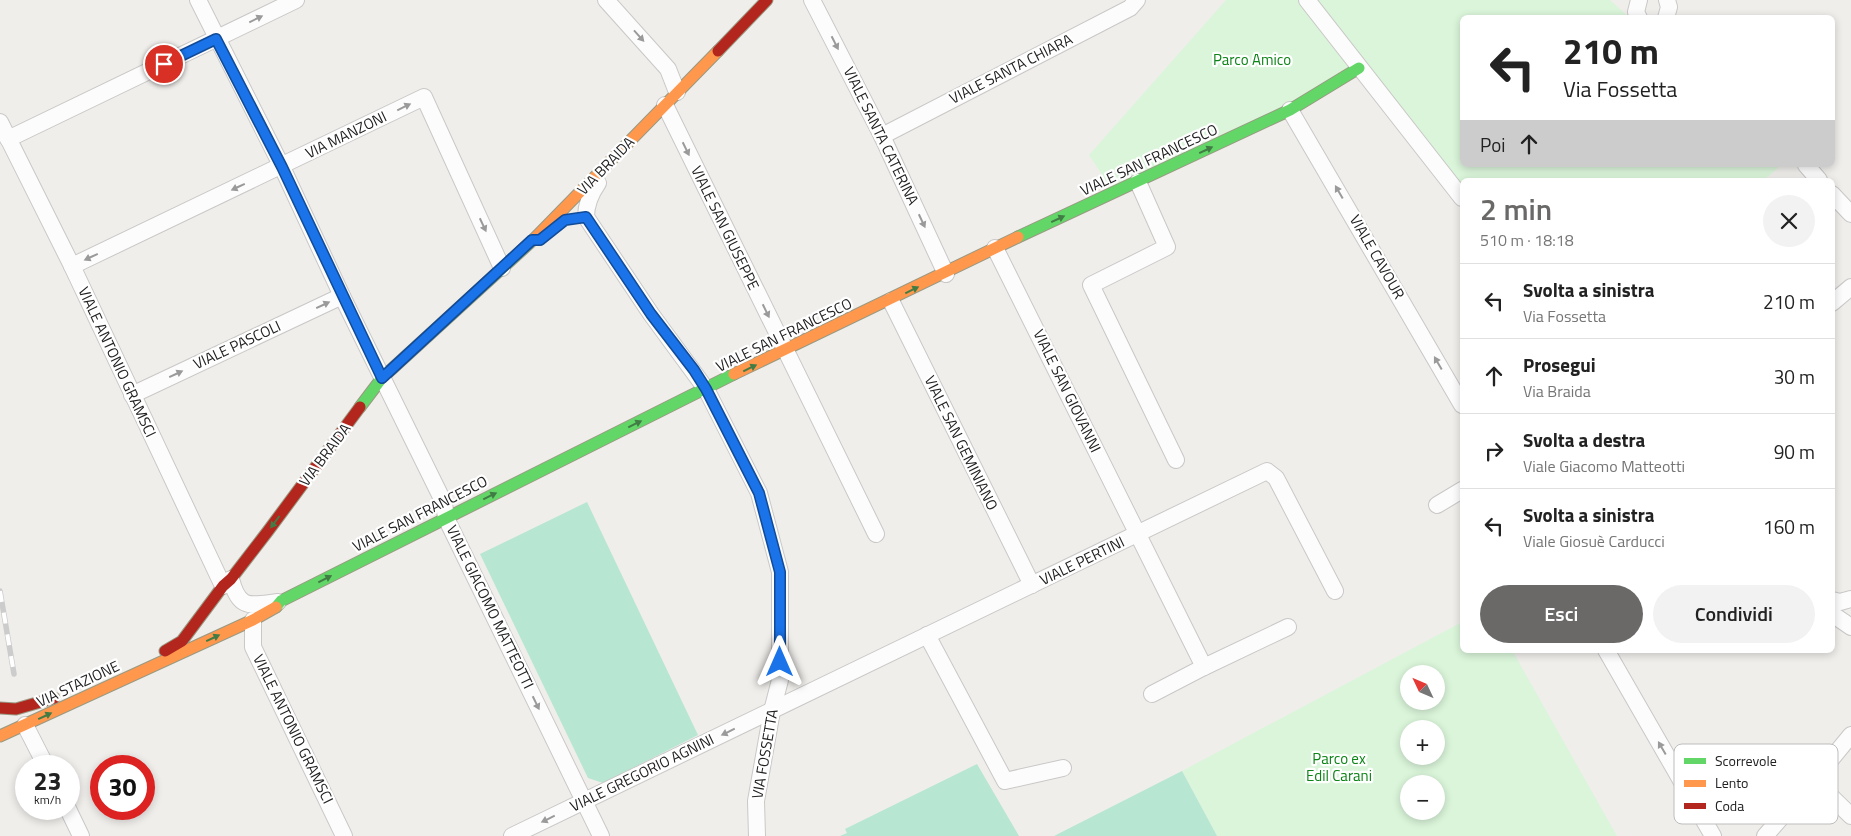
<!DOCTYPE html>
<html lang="it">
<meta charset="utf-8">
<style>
:root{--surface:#fff;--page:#f2f2f2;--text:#222;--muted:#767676;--line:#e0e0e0;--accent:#6a6968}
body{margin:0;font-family:"Titillium Web",sans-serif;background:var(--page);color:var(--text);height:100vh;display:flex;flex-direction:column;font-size:19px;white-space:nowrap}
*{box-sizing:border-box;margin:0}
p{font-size:16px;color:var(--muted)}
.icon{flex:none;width:28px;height:28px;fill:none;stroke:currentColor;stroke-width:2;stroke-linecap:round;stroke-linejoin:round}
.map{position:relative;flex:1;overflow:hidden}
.panel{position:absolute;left:1460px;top:178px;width:375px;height:475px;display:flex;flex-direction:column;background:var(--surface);border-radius:8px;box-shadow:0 2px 8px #0003}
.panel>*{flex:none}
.banner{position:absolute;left:1460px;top:15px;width:375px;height:152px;border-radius:8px;box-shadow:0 2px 8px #0003;background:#fff;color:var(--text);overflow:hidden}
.needle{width:32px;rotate:314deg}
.tools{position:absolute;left:1400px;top:665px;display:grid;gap:10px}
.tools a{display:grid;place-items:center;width:45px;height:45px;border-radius:50%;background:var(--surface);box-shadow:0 2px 8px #0003;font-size:25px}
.speed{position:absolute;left:15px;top:755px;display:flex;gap:10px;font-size:25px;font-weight:700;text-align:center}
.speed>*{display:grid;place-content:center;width:65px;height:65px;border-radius:50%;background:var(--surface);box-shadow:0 2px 8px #0003;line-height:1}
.speed small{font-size:12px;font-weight:400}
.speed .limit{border:8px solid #d22;background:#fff;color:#111}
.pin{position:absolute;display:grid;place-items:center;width:42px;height:42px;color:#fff;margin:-21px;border:2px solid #fff;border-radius:50%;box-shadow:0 1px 5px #0007}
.me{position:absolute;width:55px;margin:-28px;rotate:0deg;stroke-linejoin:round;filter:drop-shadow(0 0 4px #0008)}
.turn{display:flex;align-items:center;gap:18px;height:105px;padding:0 20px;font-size:22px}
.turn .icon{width:65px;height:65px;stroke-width:2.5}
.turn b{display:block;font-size:35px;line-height:42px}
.then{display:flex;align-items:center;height:48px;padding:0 20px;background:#0003;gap:10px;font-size:19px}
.round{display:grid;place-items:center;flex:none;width:52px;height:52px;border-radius:26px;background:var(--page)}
.summary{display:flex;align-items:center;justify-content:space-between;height:85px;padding:0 20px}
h1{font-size:30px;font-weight:600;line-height:38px;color:var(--accent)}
.button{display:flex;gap:10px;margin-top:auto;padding:10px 20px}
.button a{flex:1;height:58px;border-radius:30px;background:var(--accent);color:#fff;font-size:20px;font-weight:600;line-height:58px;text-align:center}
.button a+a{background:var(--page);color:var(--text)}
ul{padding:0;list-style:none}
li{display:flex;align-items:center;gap:15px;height:75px;padding:0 20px;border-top:1px solid var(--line)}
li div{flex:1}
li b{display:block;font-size:19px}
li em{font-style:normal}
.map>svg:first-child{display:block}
.park{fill:#daf5da;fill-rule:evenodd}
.pitch{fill:#b7e6d2}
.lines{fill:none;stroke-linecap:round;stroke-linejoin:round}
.street-casing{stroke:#c9c8c7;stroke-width:18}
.fast-casing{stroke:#999a82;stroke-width:13}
.slow-casing{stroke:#999a82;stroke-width:13}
.jam-casing{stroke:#999a82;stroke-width:13}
.street{stroke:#fdfcfc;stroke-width:16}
.fast{stroke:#63d668;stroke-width:11}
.slow{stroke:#ff974d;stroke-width:11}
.jam{stroke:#b3261e;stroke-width:11}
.rail-casing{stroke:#ccc;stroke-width:5.5}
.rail{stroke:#fff;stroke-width:4;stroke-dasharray:11;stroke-linecap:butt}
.oneway{fill:#9a9a9a}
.oneway2{fill:#427c45}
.route-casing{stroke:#114b97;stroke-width:12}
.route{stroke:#1a73e8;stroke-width:9}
.labels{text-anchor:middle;stroke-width:4.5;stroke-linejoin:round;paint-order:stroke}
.park-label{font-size:15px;fill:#0c8416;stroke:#fff}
.street-label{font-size:15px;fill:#222;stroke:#fff}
.key{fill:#fff;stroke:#bdbdbd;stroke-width:1}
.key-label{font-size:14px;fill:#222}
</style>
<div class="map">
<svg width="1851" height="836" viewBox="0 0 1851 836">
<rect width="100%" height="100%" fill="#f0eeeb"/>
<g class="park">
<path d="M1226 0H1610L1629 17 1462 18V165H1776L1778 168 1764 180H1462V204L1358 74 1116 196 1089 155Z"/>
<path d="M1462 622V650H1512L1617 836H1217L1182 771ZM1409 674H1436V701H1409ZM1409 729H1436V756H1409ZM1409 784H1436V811H1409Z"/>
</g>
<g class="pitch">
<path d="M587 502 698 735 603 783 588 778 480 554Z"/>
<path d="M977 764 1019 836H840L847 833 845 829Z"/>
<path d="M1182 771 1217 836H1054Z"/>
</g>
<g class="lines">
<g class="street-casing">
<g id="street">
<path d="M198 0 282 167 342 296 444 503 446 518 601 836"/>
<path d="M606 0 668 69 677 92"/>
<path d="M812 0 882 136 946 274"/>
<path d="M1307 0 1462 198"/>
<path d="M1639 0 1636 12 1639 18"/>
<path d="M1666 18 1669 7 1667 0"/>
<path d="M665 105 876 534"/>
<path d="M1290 110 1462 405"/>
<path d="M0 122 72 266 223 586"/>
<path d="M882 136 1130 8 1137 0"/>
<path d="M8 139 296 0"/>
<path d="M1806 165 1819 180"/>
<path d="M1138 182 1167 247 1091 285 1176 460"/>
<path d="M598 183C591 193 586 203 586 217L651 314 706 389 759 493 780 572V680L772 711 756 801 757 836"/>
<path d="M1832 194 1851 214"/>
<path d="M995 248 1204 667"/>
<path d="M72 266 424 97 502 268"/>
<path d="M891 301 1032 585"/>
<path d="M1832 303 1851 287"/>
<path d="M132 395 342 296"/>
<path d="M1437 505 1462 490"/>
<path d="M231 579C239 611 251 605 278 602"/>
<path d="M1832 600 1840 602 1851 599"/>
<path d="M1832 614 1851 627"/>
<path d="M253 620V647L344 836"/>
<path d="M927 635 1005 781 1063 768"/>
<path d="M1606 650 1713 836"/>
<path d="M1152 694 1204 667 1288 627"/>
<path d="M25 725 46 766"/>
<path d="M1814 780 1851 816"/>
<path d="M68 809 81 836"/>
<path d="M512 836 1267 471 1276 478 1335 591"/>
<path d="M1765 836 1814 780 1851 735"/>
</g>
</g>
<g class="fast-casing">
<g id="fast">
<path d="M1018 237 1290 110 1359 68"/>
<path d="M360 407 382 378 534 239"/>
<path d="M276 607 281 601 734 374"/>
</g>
</g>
<g class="slow-casing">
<g id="slow">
<path d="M534 239 718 51"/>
<path d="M734 374 1018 237"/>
<path d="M0 736 253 620 276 607"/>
</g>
</g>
<g class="jam-casing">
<g id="jam">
<path d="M718 51 767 0"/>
<path d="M165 651 182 641 223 586 231 579 268 531 360 407"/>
<path d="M0 708 16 709 54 698"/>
</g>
</g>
<use href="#street" class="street"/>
<use href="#fast" class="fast"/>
<use href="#slow" class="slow"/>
<use href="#jam" class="jam"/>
<g class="rail-casing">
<path id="rail" d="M0 591 14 674"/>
</g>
<use href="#rail" class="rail"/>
</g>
<defs><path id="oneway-solid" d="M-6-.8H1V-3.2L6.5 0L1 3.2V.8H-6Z" transform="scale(1.25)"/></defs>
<g class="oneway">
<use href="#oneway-solid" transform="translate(256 19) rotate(-26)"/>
<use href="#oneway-solid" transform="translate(639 36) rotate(48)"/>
<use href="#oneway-solid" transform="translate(835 43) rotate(63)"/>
<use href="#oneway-solid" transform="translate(404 107) rotate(-26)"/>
<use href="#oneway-solid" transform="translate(686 149) rotate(64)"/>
<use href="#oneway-solid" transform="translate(238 187) rotate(155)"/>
<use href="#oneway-solid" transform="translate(1339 192) rotate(-120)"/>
<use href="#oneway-solid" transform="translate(922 221) rotate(65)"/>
<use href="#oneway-solid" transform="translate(483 225) rotate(65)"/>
<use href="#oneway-solid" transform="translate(91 257) rotate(155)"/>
<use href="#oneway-solid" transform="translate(323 305) rotate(-25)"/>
<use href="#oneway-solid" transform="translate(766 311) rotate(64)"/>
<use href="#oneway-solid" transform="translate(1438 363) rotate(-120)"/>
<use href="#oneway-solid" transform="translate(176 374) rotate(-25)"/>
<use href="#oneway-solid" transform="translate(536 703) rotate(64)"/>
<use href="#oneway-solid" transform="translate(728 732) rotate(154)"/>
<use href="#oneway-solid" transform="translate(1662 748) rotate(-120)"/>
<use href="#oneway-solid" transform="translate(548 819) rotate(154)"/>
</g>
<g class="oneway2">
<use href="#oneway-solid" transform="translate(1206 150) rotate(-25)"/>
<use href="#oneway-solid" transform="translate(1058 219) rotate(-25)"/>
<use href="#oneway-solid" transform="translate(912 290) rotate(-26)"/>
<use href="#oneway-solid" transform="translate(750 368) rotate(-26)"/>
<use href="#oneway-solid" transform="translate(635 424) rotate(-26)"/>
<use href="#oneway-solid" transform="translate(490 496) rotate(-26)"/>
<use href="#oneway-solid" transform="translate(275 522) rotate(127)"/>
<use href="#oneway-solid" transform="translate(325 579) rotate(-27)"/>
<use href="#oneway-solid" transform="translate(213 638) rotate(-25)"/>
<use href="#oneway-solid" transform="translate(45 716) rotate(-25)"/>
</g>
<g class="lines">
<g class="route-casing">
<path id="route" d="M164 64 216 39 282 167 382 378 532 240H540L565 220 586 217 651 314 694 370 706 389 759 493 780 572V662"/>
</g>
<use href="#route" class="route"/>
</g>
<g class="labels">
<g class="park-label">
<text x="1252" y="65">Parco Amico</text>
<text x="1339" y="764">Parco ex<tspan x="1339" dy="17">Edil Carani</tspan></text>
</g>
<g class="street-label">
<text transform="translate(1011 69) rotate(-27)" y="5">VIALE SANTA CHIARA</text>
<text transform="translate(346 135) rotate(-26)" y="5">VIA MANZONI</text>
<text transform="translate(881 136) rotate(64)" y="5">VIALE SANTA CATERINA</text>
<text transform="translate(1149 160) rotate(-25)" y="5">VIALE SAN FRANCESCO</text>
<text transform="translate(606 166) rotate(-46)" y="5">VIA BRAIDA</text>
<text transform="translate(725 228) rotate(64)" y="5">VIALE SAN GIUSEPPE</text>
<text transform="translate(1377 257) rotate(60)" y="5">VIALE CAVOUR</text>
<text transform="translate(784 335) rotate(-26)" y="5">VIALE SAN FRANCESCO</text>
<text transform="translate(237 345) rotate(-25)" y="5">VIALE PASCOLI</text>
<text transform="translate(117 362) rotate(65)" y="5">VIALE ANTONIO GRAMSCI</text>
<text transform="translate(1067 391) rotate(64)" y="5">VIALE SAN GIOVANNI</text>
<text transform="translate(961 443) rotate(64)" y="5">VIALE SAN GEMINIANO</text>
<text transform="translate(325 455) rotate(-53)" y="5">VIA BRAIDA</text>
<text transform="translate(420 514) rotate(-27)" y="5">VIALE SAN FRANCESCO</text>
<text transform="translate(1082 561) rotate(-26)" y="5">VIALE PERTINI</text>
<text transform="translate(490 607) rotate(64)" y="5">VIALE GIACOMO MATTEOTTI</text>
<text transform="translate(78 684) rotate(-25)" y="5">VIA STAZIONE</text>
<text transform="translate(293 729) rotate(64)" y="5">VIALE ANTONIO GRAMSCI</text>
<text transform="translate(765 754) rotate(-80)" y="5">VIA FOSSETTA</text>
<text transform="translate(642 773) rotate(-26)" y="5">VIALE GREGORIO AGNINI</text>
</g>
</g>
<rect x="1674" y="744" width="164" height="80" rx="8" class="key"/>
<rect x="1684" y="758" width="22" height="6" fill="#63d668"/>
<rect x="1684" y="780" width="22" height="7" fill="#ff974d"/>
<rect x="1684" y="803" width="22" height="6" fill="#b3261e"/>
<g class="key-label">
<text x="1715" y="766">Scorrevole</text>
<text x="1715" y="788">Lento</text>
<text x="1715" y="811">Coda</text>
</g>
</svg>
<div class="tools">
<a><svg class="needle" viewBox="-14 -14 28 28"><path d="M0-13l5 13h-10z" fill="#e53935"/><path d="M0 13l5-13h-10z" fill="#767676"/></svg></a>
<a>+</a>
<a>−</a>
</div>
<div class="speed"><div>23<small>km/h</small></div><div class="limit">30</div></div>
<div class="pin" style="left:164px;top:64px;background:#d93025"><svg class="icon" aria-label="arrive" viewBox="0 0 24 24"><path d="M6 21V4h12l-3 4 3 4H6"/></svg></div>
<svg class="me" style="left:780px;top:662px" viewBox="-20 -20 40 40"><path d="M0-17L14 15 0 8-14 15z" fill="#1a73e8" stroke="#fff" stroke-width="4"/></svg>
<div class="banner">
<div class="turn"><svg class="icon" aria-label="left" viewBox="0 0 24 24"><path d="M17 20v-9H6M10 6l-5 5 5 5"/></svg><div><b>210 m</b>Via Fossetta</div></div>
<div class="then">Poi<svg class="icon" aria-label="ahead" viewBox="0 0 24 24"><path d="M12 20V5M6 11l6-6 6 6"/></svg></div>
</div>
<section class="panel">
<div class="summary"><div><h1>2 min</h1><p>510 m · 18:18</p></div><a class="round"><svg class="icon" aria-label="close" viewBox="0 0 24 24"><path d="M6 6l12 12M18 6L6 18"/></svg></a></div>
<ul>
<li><svg class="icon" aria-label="left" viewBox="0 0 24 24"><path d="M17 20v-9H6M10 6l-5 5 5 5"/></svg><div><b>Svolta a sinistra</b><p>Via Fossetta</p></div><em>210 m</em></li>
<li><svg class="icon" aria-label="ahead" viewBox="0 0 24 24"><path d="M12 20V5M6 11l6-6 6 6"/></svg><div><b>Prosegui</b><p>Via Braida</p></div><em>30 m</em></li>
<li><svg class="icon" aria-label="right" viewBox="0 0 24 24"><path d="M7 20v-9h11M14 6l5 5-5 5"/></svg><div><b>Svolta a destra</b><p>Viale Giacomo Matteotti</p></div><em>90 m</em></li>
<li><svg class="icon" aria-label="left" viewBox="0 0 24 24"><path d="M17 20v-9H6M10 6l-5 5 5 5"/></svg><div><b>Svolta a sinistra</b><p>Viale Giosuè Carducci</p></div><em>160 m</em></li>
</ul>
<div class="button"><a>Esci</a><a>Condividi</a></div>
</section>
</div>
